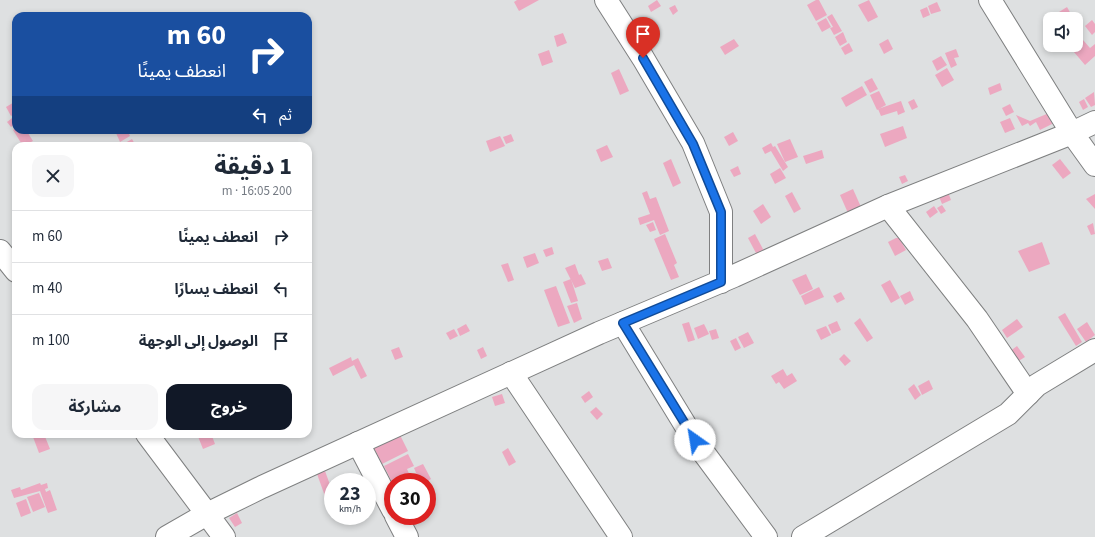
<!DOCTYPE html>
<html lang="ar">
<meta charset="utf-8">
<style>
:root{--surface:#fff;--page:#f6f6f7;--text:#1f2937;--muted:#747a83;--line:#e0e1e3;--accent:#111827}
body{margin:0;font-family:"Source Sans 3","Noto Sans Arabic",sans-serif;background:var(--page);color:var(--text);direction:rtl;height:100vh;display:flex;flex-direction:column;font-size:15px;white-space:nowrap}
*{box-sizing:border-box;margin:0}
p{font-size:13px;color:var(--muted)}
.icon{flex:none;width:22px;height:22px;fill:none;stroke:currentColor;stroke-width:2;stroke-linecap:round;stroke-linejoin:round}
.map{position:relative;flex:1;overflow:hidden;direction:ltr}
.sheet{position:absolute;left:12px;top:142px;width:300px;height:296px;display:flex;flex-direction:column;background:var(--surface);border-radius:12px;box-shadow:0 2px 6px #0003;direction:rtl}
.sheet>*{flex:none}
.top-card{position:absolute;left:12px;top:12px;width:300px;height:122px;border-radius:12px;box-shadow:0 2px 6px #0003;direction:rtl;background:#1a4fa0;color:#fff;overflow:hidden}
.fabs{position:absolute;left:1043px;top:12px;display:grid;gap:8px}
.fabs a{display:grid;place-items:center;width:40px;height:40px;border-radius:8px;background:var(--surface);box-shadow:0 2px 6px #0003;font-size:20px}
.speed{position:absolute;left:324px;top:473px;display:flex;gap:8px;font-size:20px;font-weight:700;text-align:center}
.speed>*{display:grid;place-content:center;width:52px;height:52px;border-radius:50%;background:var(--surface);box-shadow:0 2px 6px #0003;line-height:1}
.speed small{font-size:10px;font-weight:400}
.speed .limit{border:6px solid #d22;background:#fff;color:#111}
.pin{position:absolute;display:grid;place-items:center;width:34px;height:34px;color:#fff;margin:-41px -17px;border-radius:50% 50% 50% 0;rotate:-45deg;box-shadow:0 0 4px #0007}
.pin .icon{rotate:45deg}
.me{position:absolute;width:44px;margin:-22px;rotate:328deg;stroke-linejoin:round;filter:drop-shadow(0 0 3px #0008)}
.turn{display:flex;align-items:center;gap:14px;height:84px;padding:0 20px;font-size:18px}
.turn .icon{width:52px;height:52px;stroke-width:2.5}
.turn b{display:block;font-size:28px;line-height:34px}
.then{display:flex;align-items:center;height:38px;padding:0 20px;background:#0003;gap:8px;font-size:15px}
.round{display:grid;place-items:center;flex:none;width:42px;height:42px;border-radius:12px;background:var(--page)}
.head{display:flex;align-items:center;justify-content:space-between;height:68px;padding:0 20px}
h1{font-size:24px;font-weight:700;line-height:30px}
.cta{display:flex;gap:8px;margin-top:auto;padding:8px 20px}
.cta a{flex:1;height:46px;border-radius:12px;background:var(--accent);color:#fff;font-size:16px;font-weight:700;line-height:46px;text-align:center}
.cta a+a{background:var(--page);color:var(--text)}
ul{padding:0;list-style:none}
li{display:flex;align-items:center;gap:12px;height:52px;padding:0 20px;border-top:1px solid var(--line)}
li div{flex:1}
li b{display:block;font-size:15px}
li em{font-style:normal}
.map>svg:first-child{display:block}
.building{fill:#eca8c0}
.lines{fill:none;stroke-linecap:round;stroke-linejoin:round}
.minor-casing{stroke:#7f8081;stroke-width:24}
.minor{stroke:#fff;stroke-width:22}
.route-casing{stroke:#114b97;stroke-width:10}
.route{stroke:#1a73e8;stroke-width:7}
</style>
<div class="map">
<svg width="1095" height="537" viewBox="0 0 1095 537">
<rect width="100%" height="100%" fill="#dee0e1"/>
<g class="building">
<path d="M517 0H539L519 11 514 2Z"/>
<path d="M657 0 661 6 651 12 648 6Z"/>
<path d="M816 0H819L827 15 816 21 807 5Z"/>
<path d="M869 0 878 17 868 22 858 5Z"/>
<path d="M937 2 941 11 931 14 928 6Z"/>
<path d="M675 5 678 11 673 15 669 8Z"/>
<path d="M927 7 930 15 923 18 920 10Z"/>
<path d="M1067 7 1072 16 1063 19 1059 12Z"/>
<path d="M832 14 842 31 834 35 830 28 833 27 827 17Z"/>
<path d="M826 18 831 27 822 32 817 23Z"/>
<path d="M1092 20 1095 24V32L1092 35 1085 26Z"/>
<path d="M843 32 847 42 840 46 835 37Z"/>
<path d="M1076 32 1090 48 1095 44V56L1085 65 1068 45H1076Z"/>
<path d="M563 33 567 43 557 47 554 36Z"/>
<path d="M734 39 739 46 725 55 720 47Z"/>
<path d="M888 39 893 49 884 54 879 44Z"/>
<path d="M849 43 853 51 845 55 841 48Z"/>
<path d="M956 49 959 57 954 58 957 65 951 68 945 53Z"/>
<path d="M549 50 553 62 542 66 538 54Z"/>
<path d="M941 56 947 65 937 71 932 61Z"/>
<path d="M947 68 954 80 942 87 935 75Z"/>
<path d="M619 69 629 91 620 95 611 73Z"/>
<path d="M872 78 878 89 870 93 864 82Z"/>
<path d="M1000 83 1002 90 990 95 988 88Z"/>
<path d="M862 86 867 95 846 107 841 98Z"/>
<path d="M879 91 886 105 877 110 870 95Z"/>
<path d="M1094 92 1095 105 1091 107 1085 98Z"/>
<path d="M914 99 918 107 912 110 908 102Z"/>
<path d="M1084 99 1088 107 1083 110 1079 102Z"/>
<path d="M16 101V113L11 116 6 107Z"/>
<path d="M901 101 905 112 898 115 897 111 881 116 878 109Z"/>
<path d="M1010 104 1014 112 1006 116 1002 108Z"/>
<path d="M1049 113 1054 123 1040 130 1036 122 1030 126 1028 123 1022 126 1016 115 1030 121Z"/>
<path d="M16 115V123L11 127 7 122Z"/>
<path d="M1010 118 1015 129 1005 133 1000 122Z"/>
<path d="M903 126 907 138 885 147 880 134Z"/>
<path d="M16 128V130H26L33 141 23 146 13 130Z"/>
<path d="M123 130H127L130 136 120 142 116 133Z"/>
<path d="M733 132 738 141 729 146 724 137Z"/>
<path d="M511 134 514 141 506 144 503 137Z"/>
<path d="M500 136 505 146 490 152 486 141Z"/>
<path d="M132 139 136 146H126L125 143Z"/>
<path d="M790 139 798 157 785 162 777 144Z"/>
<path d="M771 143 773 147 775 146 788 167 783 171 771 151 765 154 762 148Z"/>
<path d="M607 145 613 157 601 162 596 150Z"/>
<path d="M822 150 824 158 806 164 803 156Z"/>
<path d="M671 159 681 183 673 187 663 163Z"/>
<path d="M1060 159 1071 173 1063 179 1052 165Z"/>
<path d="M738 166 741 174 734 177 730 170Z"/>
<path d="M780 168 786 178 775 184 770 174Z"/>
<path d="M905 175 908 181 902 184 899 177Z"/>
<path d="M946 187 951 200 942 204 938 194Z"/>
<path d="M853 189 861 207 848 213 840 195Z"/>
<path d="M647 191 650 199 656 197 669 231 660 235 654 220 640 225 638 218 650 214 642 193Z"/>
<path d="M792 192 801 209 794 213 785 196Z"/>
<path d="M1095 194V209L1086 199Z"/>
<path d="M763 204 771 217 761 224 753 211Z"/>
<path d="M942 205 946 211 941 214 937 208Z"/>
<path d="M934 206 938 212 930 218 926 212Z"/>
<path d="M653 222 656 230 650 232 646 225Z"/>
<path d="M1093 223 1095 234 1091 235 1087 226Z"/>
<path d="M665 234 677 263 674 265 679 277 671 280 654 239Z"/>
<path d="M755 234 764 251 757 255 748 238Z"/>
<path d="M896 238H899L906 250 895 256 888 242Z"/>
<path d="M1042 242 1050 264 1029 272 1018 251Z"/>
<path d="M552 247 554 254 546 257 543 250Z"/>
<path d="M535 253 539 263 527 268 523 257Z"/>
<path d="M608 258 612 268 602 271 598 261Z"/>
<path d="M508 263 514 280 508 282 501 265Z"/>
<path d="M575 264 579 275 581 274 586 284 575 288 565 268Z"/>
<path d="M806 274 813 289 800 295 792 280Z"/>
<path d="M571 279 578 301 571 303 563 282Z"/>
<path d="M890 280 900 298 891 303 881 285Z"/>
<path d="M556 286 570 323 558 327 544 290Z"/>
<path d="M819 287 824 297 805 305 801 296Z"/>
<path d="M910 291 914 300 905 305 900 296Z"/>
<path d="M841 292 845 299 837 303 833 296Z"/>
<path d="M577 303 582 319 574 323 567 306Z"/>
<path d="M1065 313 1082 342 1076 346 1058 317Z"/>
<path d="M860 318 873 338 867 342 854 323Z"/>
<path d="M1017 319 1023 327 1007 338 1002 330Z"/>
<path d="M837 321 841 330 832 334 828 325Z"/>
<path d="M689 322 695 340 688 342 682 324Z"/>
<path d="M1087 322 1095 335 1086 342 1077 329Z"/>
<path d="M466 324 470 331 460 336 457 329Z"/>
<path d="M704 324 709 334 698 339 694 328Z"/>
<path d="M826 326 831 335 821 340 816 330Z"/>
<path d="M454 329 458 336 450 340 446 333Z"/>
<path d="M716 329 719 338 712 340 709 331Z"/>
<path d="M748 332 754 343 744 348 738 337Z"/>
<path d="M736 338 741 348 735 351 730 341Z"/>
<path d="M1017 346 1025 357 1017 362 1009 352Z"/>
<path d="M399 347 403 357 395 360 391 350Z"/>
<path d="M483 347 487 356 481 359 477 350Z"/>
<path d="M844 354 851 361 845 366 839 359Z"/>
<path d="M351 357 352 361 358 358 367 376 361 379 354 365 333 376 329 368Z"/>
<path d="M783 369 787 376 792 373 797 381 784 389 779 382 776 384 771 376Z"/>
<path d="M929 380 933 389 922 395 918 386Z"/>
<path d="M914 384 921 395 915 400 908 389Z"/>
<path d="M589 391 593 397 585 403 581 397Z"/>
<path d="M502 394 505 403 495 406 492 397Z"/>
<path d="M596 407 603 414 597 420 590 412Z"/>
<path d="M399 433 408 451 382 464 373 446Z"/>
<path d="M44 434 50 449 39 453 33 437Z"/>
<path d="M197 434H216L212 436 215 444 203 449Z"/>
<path d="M508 448 516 462 509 466 502 452Z"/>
<path d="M408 454 414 466 407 469 411 478 402 482H392L384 466Z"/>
<path d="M423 464 431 479 426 482H407V480L417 475 414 468Z"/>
<path d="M325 471 333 493V497L326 499 317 474Z"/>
<path d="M40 483 41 485 47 483 48 488 45 489 46 492 50 490 57 510 48 513 40 491 14 498 11 490 20 487 21 490Z"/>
<path d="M39 493 45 507 33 512 27 497Z"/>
<path d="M26 499 31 513 21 517 16 503Z"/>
<path d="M237 513 242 523 235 527 229 518Z"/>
</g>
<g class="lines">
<g class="minor-casing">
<g id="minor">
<path d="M606 0 643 58 693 143 721 212V282"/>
<path d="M990 0 1072 133 1095 165"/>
<path d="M888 206 977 319 1028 394"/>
<path d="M0 251 16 271"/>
<path d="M623 323 695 441 766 537"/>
<path d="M511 373 621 537"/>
<path d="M147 434 207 514 262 487 599 333 734 276 888 206 1072 133 1095 122"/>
<path d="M358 443 393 510"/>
<path d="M396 516 407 537"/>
<path d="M167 537 207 514 224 537"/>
<path d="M803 537 1008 414 1037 385 1095 350"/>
</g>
</g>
<use href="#minor" class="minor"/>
</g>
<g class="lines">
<g class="route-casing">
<path id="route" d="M643 58 693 144 721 212V282L623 323 695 440"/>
</g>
<use href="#route" class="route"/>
</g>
</svg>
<div class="fabs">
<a><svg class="icon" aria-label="sound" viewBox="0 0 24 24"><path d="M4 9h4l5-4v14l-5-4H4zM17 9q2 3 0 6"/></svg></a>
</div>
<div class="speed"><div>23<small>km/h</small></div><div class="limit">30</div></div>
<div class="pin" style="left:643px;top:58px;background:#d93025"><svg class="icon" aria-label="arrive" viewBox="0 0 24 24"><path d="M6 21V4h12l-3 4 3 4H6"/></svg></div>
<svg class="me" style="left:695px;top:440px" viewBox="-20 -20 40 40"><circle r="19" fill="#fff"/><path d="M0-13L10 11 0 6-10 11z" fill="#1a73e8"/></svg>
<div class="top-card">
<div class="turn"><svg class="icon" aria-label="right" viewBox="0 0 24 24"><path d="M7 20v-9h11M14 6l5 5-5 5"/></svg><div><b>60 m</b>انعطف يمينًا</div></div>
<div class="then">ثم<svg class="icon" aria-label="left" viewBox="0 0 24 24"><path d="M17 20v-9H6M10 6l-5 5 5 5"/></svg></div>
</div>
<section class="sheet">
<div class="head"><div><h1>1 دقيقة</h1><p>200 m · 16:05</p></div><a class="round"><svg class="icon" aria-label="close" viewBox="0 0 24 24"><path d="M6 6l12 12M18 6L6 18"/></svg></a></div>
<ul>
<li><svg class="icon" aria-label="right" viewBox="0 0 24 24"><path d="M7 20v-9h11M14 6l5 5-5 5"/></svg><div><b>انعطف يمينًا</b></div><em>60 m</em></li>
<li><svg class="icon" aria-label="left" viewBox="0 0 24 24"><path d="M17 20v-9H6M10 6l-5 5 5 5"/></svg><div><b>انعطف يسارًا</b></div><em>40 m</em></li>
<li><svg class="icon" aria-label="arrive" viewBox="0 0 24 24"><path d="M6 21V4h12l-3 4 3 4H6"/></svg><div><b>الوصول إلى الوجهة</b></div><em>100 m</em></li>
</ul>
<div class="cta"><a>خروج</a><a>مشاركة</a></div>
</section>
</div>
